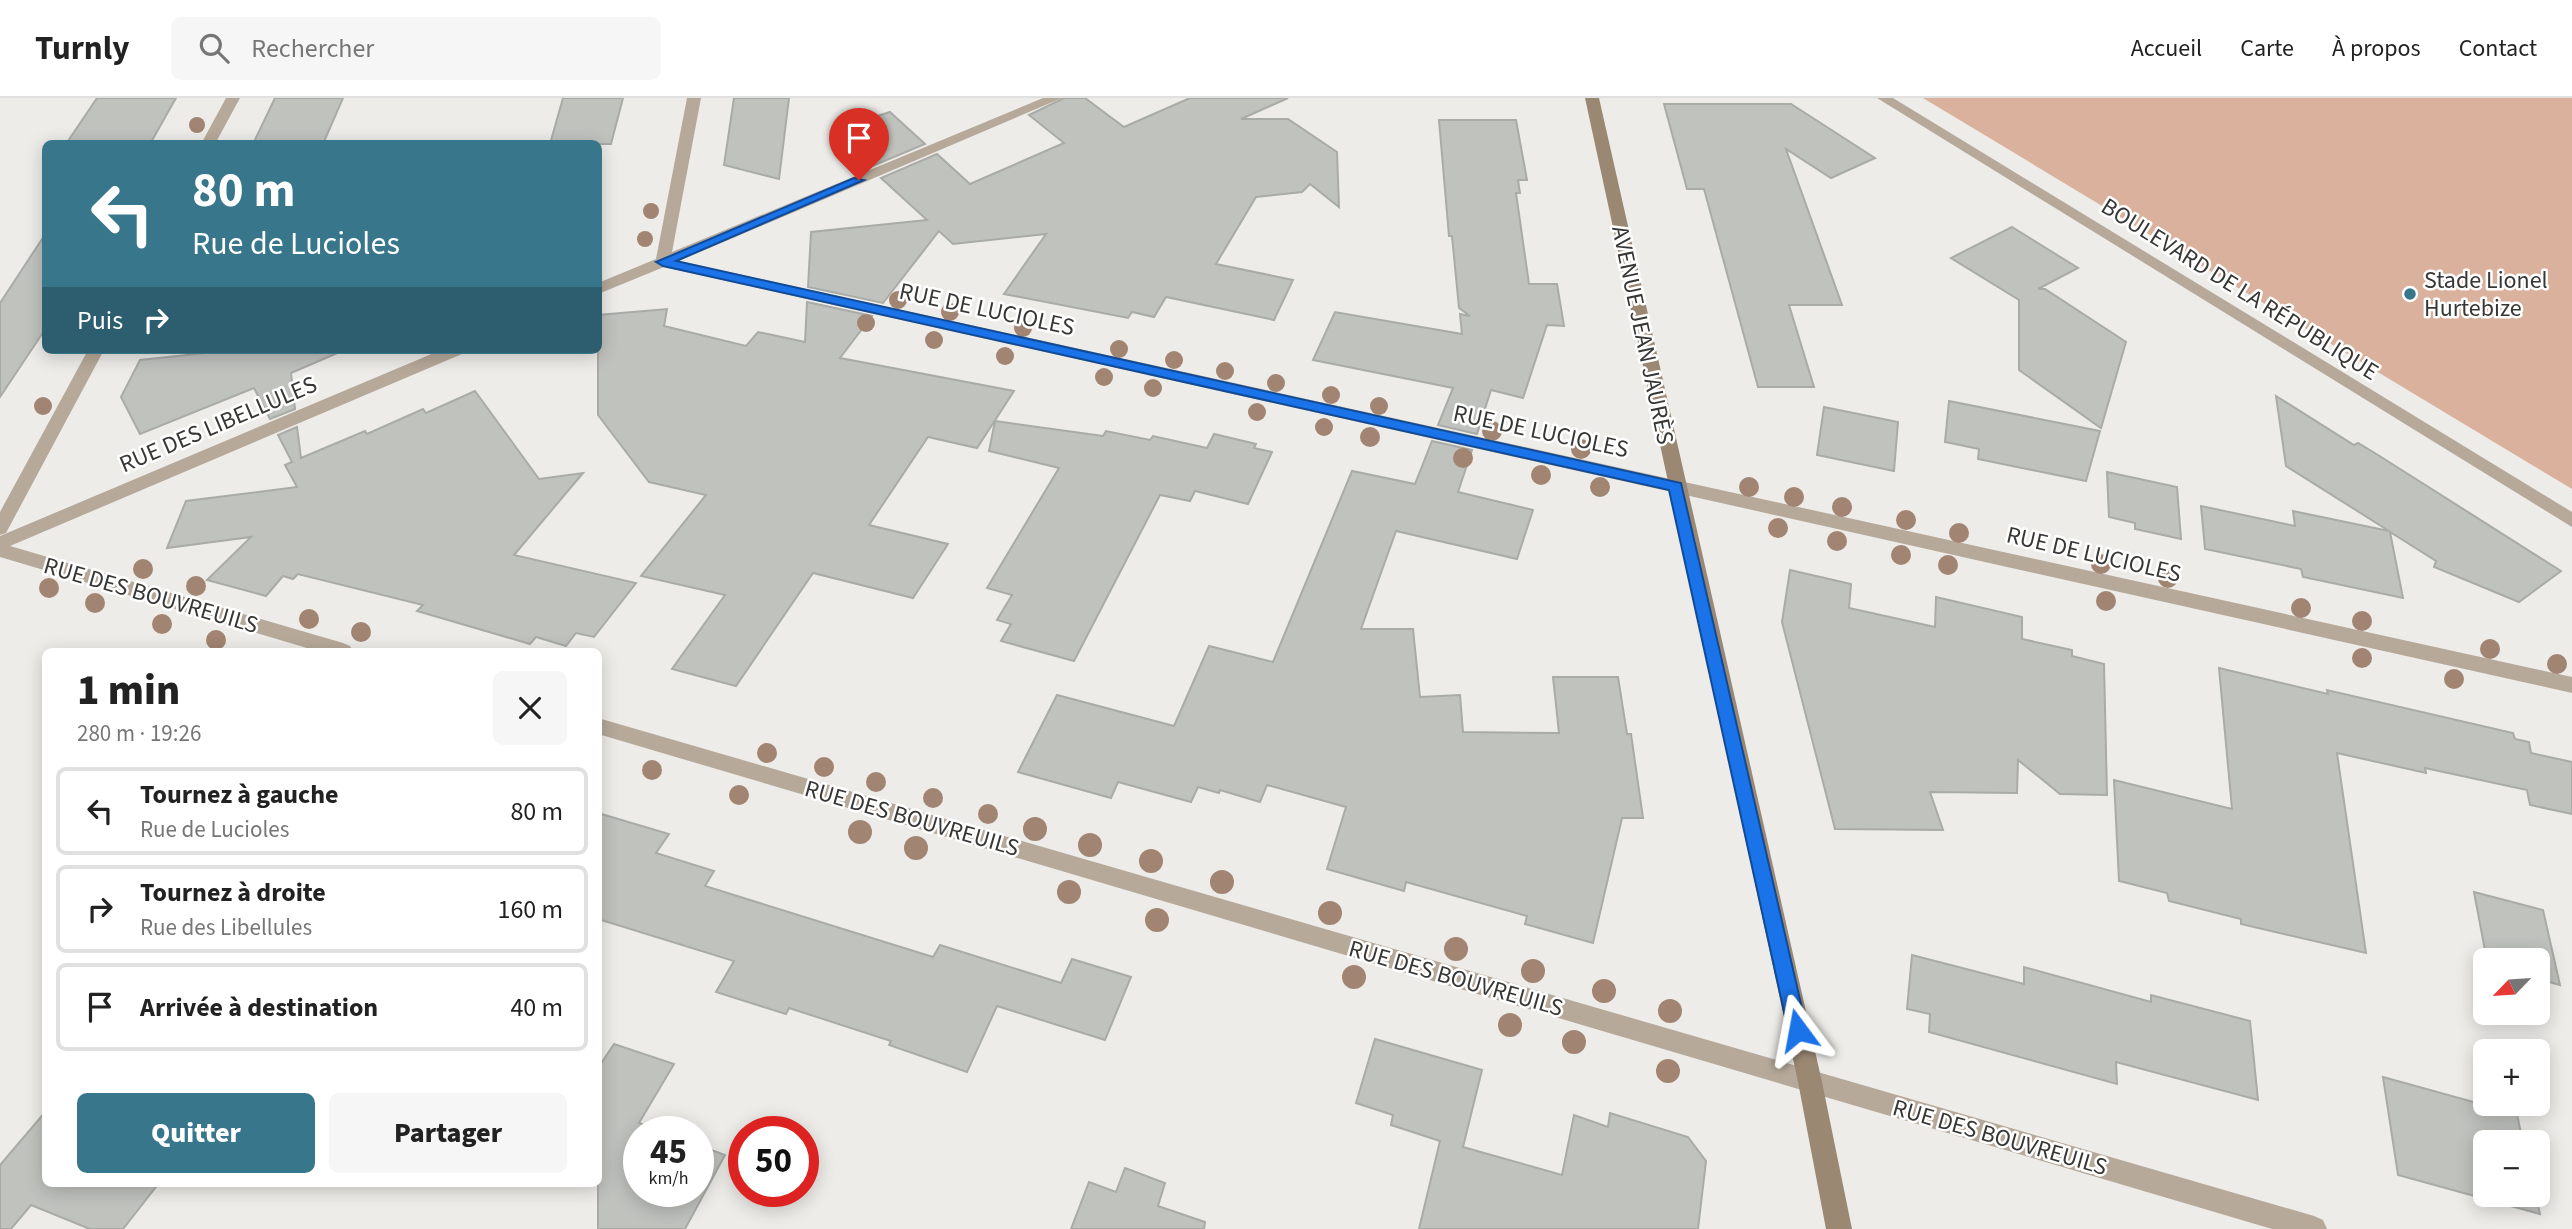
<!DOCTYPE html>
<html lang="fr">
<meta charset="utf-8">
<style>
:root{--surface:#fff;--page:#f6f6f6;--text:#222;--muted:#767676;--line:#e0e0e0;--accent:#38768b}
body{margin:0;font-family:"Source Sans 3",sans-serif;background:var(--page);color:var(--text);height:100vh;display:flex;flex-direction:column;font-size:26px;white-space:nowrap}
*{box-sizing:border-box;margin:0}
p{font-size:23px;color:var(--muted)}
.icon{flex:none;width:38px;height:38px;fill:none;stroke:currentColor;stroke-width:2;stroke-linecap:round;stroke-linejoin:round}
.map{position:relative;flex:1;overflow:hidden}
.sheet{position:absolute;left:42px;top:550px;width:560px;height:539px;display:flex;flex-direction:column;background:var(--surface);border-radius:10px;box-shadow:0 4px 18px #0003}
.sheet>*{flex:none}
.guide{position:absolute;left:42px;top:42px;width:560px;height:214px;border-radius:10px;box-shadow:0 4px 18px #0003;background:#38768b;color:#fff;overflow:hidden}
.needle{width:46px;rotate:245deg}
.controls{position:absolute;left:2473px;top:850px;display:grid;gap:14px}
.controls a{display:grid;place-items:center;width:77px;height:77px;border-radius:10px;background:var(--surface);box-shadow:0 4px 18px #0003;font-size:35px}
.speed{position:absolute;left:623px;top:1018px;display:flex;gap:14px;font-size:35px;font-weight:700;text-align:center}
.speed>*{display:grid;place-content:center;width:91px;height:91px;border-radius:50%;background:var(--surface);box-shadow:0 4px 18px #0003;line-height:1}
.speed small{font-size:18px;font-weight:400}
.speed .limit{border:10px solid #d22;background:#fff;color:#111}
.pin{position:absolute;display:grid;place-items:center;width:60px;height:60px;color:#fff;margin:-72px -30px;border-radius:50% 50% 50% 0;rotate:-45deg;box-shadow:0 0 7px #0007}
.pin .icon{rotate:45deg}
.me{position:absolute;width:77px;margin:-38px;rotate:347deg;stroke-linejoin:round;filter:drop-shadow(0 0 5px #0008)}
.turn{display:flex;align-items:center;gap:24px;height:147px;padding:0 35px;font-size:32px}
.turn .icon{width:91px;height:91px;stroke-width:2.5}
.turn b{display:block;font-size:49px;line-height:60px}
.then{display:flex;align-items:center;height:66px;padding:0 35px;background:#0003;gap:14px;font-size:26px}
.round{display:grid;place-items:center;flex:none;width:74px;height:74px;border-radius:10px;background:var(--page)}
.head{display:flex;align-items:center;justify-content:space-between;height:119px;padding:0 35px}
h1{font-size:42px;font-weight:800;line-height:52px}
.cta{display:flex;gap:14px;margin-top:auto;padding:14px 35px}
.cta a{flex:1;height:80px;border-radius:10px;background:var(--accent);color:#fff;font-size:28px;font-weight:800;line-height:80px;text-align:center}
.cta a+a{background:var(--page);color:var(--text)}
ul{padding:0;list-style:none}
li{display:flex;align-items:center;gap:21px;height:88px;margin:0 14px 10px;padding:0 21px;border:4px solid var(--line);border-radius:10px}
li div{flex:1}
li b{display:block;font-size:26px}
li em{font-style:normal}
header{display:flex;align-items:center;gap:42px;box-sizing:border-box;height:98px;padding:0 35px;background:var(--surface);border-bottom:2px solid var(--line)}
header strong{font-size:33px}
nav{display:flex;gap:38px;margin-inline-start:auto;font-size:24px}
.search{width:490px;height:63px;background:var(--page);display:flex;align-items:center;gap:18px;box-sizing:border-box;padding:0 24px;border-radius:10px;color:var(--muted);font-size:26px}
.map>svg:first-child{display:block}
.green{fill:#d9b19d}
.building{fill:#c0c2be;stroke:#a9aba7;stroke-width:2}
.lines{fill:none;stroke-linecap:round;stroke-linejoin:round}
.minor{fill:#b6a99a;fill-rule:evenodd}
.secondary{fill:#9a8872;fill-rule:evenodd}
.tree{fill:#a18471}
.route{fill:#1a73e8;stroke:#114b97;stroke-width:2}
.poi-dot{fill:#38768b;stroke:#fff;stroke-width:2.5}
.labels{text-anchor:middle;stroke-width:5;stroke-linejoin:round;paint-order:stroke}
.poi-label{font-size:24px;fill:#373735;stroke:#fff;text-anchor:start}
.street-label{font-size:24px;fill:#373735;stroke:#fff}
</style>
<header>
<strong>Turnly</strong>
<div class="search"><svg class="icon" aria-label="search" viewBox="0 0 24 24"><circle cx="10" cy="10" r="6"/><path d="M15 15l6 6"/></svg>Rechercher</div>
<nav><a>Accueil</a><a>Carte</a><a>À propos</a><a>Contact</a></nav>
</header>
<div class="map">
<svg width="2572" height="1131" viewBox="0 0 2572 1131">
<rect width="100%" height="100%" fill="#edece8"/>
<path class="green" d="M1923 0H2572V391Z"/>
<g class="building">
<path d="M97 0H176L150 46H66Z"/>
<path d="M275 0H343L323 46H253Z"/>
<path d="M563 0H623L611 46H550Z"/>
<path d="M734 0H789L779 81 724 67Z"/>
<path d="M1064 0H1085L1124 29 1190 0H1288L1241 21H1288L1337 54 1339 109 1310 86 1302 94 1256 99 1216 166 1293 182 1274 222 1166 199 1154 219 1132 214 1128 220 1004 196 1046 136 953 146 939 133 883 205 808 189 811 134 927 122 881 80 937 56 970 86 1064 45 1029 17Z"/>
<path d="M1664 6H1791L1875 60 1831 80 1786 51 1842 207H1789L1814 289H1758L1704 91H1687Z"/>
<path d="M890 14 925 46 870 69 831 33Z"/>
<path d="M1439 22H1516L1527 82H1518L1520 95H1516L1529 186H1557L1564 228 1547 227 1523 300 1491 292 1477 336 1438 327 1453 290 1313 262 1335 214 1462 236 1460 216 1470 218 1459 210 1452 138H1449Z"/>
<path d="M2012 129 2078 170 2038 191H2045L2126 244 2101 330 2019 272V202L1951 160Z"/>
<path d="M46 135V230L0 299V205Z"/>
<path d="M807 204 872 218 840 260 1014 293 977 350 928 339 869 427 948 446 913 500 813 475 736 588 672 571 725 497 641 478 706 397 649 384 598 317V217L667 211 664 228 746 248 758 234 805 244Z"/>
<path d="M234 252 342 253 291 275 295 311 270 321 254 290 140 336 121 299 140 262Z"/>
<path d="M475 293 539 381 583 375 514 457 636 485 594 539 576 535 566 548 536 539 530 546 417 513 423 507 298 476 293 481 283 478 266 498 207 482 251 439 167 450 186 403 297 389 285 367 292 364 278 337 297 329 301 360 365 333 367 336 423 311 426 315Z"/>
<path d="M2276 298 2354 347 2358 345 2378 357 2561 473 2519 504 2434 469 2436 463 2390 434 2403 500 2303 479 2301 471 2205 451 2201 408 2295 428 2293 413 2389 433 2286 368Z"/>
<path d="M1949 303 2100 333 2086 383 1978 361 1979 351 1945 344Z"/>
<path d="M1824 309 1898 324 1894 373 1817 357Z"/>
<path d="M995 323 1103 338 1106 333 1150 342 1153 338 1207 350 1214 336 1256 346 1254 350 1272 354 1248 406 1195 393 1190 403 1160 397 1074 563 1001 543 1011 526 997 522 1012 497 987 490 1059 370 989 353Z"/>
<path d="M1432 343 1472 352 1458 394 1533 412 1517 461 1396 433 1361 531H1413L1420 599 1460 597 1463 634 1559 635 1553 579H1618L1627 636H1631L1643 720H1622L1593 845 1525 826 1527 818 1406 784 1404 793 1327 771 1346 709 1267 687 1260 704 1220 692 1219 695 1198 689 1191 704 1118 684 1111 700 1018 674 1057 597 1174 628 1209 548 1273 564 1352 373 1415 386Z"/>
<path d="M2107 374 2177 389 2181 441 2135 431V425L2109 419Z"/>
<path d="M1790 472 1851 486 1849 510 1935 529 1936 499 2022 519V541L2072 552V558L2104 566 2107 697 2060 696 2018 662 2017 695 1930 694 1943 732 1835 731 1782 524Z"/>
<path d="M2219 570 2328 596 2327 592 2513 635 2515 641 2529 644 2531 655 2572 664V716L2530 707 2527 692 2425 670 2426 675 2337 655 2366 855 2241 826V821L2169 803 2167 795 2119 783 2114 682 2232 711Z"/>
<path d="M598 715 669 736 656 755 714 773 705 788 933 859 940 847 1061 885 1072 861 1131 879 1105 942 997 908 967 974 889 947 891 943 789 910 786 916 716 894 734 863 598 821Z"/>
<path d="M2474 794 2543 812 2560 887 2538 881V863H2487Z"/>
<path d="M1912 857 2024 886V869L2151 904V897L2250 923 2258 1002 2116 964 2117 986 1929 934 1930 916 1907 911Z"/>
<path d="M1375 941 1482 972 1463 1049 1562 1077 1574 1017 1608 1029 1610 1015 1688 1039 1706 1063 1698 1131H1419L1440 1043 1391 1027 1393 1017 1356 1005Z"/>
<path d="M614 946 674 966 639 1025 663 1034H639V1094H698V1047L725 1057 685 1131H598V970Z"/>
<path d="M2383 979 2517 1016 2523 1045H2485V1097H2536L2540 1116 2398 1077Z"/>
<path d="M46 1013V1085H159L123 1131H90L31 1107 11 1131H0V1067Z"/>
<path d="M1125 1070 1165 1085 1158 1108 1205 1124 1204 1131H1071L1089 1084 1116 1094Z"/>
</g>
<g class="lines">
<g class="minor">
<path d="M226 0H240L215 46H201Z"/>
<path d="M687 0H701L672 154 1043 0H1062L679 163 2572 579V595L664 169 598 196V185L656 161Z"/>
<path d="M1877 0H1893L2572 414V429Z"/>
<path d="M88 252H104L6 435 0 437V414Z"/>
<path d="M441 252H464L462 256 10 448 343 545 350 548 353 553H317L0 459V438Z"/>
<path d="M598 620 2314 1118 2323 1122 2327 1131H2272L598 636Z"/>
</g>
<path class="secondary" d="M1585 0H1599L1822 984 1852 1131H1826L1798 984Z"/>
</g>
<g class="tree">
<circle cx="197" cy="27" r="8"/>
<circle cx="651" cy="113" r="8"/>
<circle cx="645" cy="141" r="8"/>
<circle cx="898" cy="202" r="9"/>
<circle cx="950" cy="214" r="9"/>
<circle cx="866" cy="225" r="9"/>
<circle cx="1023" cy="230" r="9"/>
<circle cx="934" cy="242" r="9"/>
<circle cx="1119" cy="251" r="9"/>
<circle cx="1005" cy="258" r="9"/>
<circle cx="1174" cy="262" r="9"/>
<circle cx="1225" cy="273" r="9"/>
<circle cx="1104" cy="279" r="9"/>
<circle cx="1276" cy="285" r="9"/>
<circle cx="1153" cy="290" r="9"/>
<circle cx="1331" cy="297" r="9"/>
<circle cx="43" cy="308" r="9"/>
<circle cx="1379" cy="308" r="9"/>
<circle cx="1257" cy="314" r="9"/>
<circle cx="1324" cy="329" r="9"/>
<circle cx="1492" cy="333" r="10"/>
<circle cx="1370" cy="339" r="10"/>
<circle cx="1581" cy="351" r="10"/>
<circle cx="1463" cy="360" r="10"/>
<circle cx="1541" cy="377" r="10"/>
<circle cx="1600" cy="389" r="10"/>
<circle cx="1749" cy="389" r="10"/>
<circle cx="1794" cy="399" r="10"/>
<circle cx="1842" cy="409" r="10"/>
<circle cx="1906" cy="422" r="10"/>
<circle cx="1778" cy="430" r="10"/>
<circle cx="1959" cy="435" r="10"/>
<circle cx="1837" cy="443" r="10"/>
<circle cx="1901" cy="457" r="10"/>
<circle cx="2101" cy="466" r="10"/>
<circle cx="1948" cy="467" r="10"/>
<circle cx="143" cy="471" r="10"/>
<circle cx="2168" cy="480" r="10"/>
<circle cx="196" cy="488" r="10"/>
<circle cx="49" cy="490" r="10"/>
<circle cx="2106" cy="503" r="10"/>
<circle cx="95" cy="505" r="10"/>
<circle cx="2301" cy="510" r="10"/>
<circle cx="309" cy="521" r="10"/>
<circle cx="2362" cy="523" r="10"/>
<circle cx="162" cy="526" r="10"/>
<circle cx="361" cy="534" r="10"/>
<circle cx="216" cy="542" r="10"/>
<circle cx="2490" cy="551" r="10"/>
<circle cx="2362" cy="560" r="10"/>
<circle cx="2557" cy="566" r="10"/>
<circle cx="2454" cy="581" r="10"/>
<circle cx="767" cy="655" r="10"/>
<circle cx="824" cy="669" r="10"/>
<circle cx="652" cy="672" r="10"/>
<circle cx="876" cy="684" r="10"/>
<circle cx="739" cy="697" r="10"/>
<circle cx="933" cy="700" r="10"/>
<circle cx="988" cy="716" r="10"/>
<circle cx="1035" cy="731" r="12"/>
<circle cx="860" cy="734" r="12"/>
<circle cx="1090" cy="747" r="12"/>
<circle cx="916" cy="750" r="12"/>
<circle cx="1151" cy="763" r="12"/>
<circle cx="1222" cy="784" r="12"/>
<circle cx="1069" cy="794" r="12"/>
<circle cx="1330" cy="815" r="12"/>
<circle cx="1157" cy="822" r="12"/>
<circle cx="1456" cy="851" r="12"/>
<circle cx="1533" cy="873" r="12"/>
<circle cx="1354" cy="879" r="12"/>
<circle cx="1604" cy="893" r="12"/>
<circle cx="1670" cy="913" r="12"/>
<circle cx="1510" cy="927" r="12"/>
<circle cx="1574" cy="944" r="12"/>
<circle cx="1668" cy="973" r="12"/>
</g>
<path class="route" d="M854 80 864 82 676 163 1681 385 1807 932 1805 938 1798 941 1791 938 1788 932 1669 392 663 168 656 164Z"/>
<circle class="poi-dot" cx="2410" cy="196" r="7"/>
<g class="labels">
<g class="poi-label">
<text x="2424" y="190">Stade Lionel<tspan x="2424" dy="28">Hurtebize</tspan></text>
</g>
<g class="street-label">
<text transform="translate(2240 191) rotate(32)" y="8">BOULEVARD DE LA RÉPUBLIQUE</text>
<text transform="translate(987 211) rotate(12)" y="8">RUE DE LUCIOLES</text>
<text transform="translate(1643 237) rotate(78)" y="8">AVENUE JEAN JAURÈS</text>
<text transform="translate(218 326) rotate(-23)" y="8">RUE DES LIBELLULES</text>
<text transform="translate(1541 333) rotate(12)" y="8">RUE DE LUCIOLES</text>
<text transform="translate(2094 456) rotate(13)" y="8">RUE DE LUCIOLES</text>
<text transform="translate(151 497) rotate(16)" y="8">RUE DES BOUVREUILS</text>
<text transform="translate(912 720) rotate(16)" y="8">RUE DES BOUVREUILS</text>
<text transform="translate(1456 880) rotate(16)" y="8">RUE DES BOUVREUILS</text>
<text transform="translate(2000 1039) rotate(16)" y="8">RUE DES BOUVREUILS</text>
</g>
</g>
</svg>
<div class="controls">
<a><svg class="needle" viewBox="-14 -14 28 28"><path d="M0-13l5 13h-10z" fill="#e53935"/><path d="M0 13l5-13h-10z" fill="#767676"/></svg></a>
<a>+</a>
<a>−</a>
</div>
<div class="speed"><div>45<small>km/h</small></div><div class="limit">50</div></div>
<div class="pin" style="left:859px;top:82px;background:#d93025"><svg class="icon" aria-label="arrive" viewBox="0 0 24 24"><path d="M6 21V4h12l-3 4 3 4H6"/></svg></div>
<svg class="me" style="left:1798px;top:932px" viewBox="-20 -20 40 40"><path d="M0-17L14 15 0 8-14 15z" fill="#1a73e8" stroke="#fff" stroke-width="4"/></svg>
<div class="guide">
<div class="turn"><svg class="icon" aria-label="left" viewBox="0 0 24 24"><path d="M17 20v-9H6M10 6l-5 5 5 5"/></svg><div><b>80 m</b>Rue de Lucioles</div></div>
<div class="then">Puis<svg class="icon" aria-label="right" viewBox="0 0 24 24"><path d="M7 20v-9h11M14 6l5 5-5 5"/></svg></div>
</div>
<section class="sheet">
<div class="head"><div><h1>1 min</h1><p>280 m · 19:26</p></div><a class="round"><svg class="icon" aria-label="close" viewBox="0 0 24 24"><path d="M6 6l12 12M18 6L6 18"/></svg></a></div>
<ul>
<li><svg class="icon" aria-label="left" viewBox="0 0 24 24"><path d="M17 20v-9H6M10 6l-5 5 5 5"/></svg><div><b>Tournez à gauche</b><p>Rue de Lucioles</p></div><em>80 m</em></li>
<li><svg class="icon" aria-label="right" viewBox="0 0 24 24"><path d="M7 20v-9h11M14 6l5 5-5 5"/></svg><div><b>Tournez à droite</b><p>Rue des Libellules</p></div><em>160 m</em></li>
<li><svg class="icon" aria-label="arrive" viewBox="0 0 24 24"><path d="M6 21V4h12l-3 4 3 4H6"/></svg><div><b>Arrivée à destination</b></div><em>40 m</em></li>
</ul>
<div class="cta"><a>Quitter</a><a>Partager</a></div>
</section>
</div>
